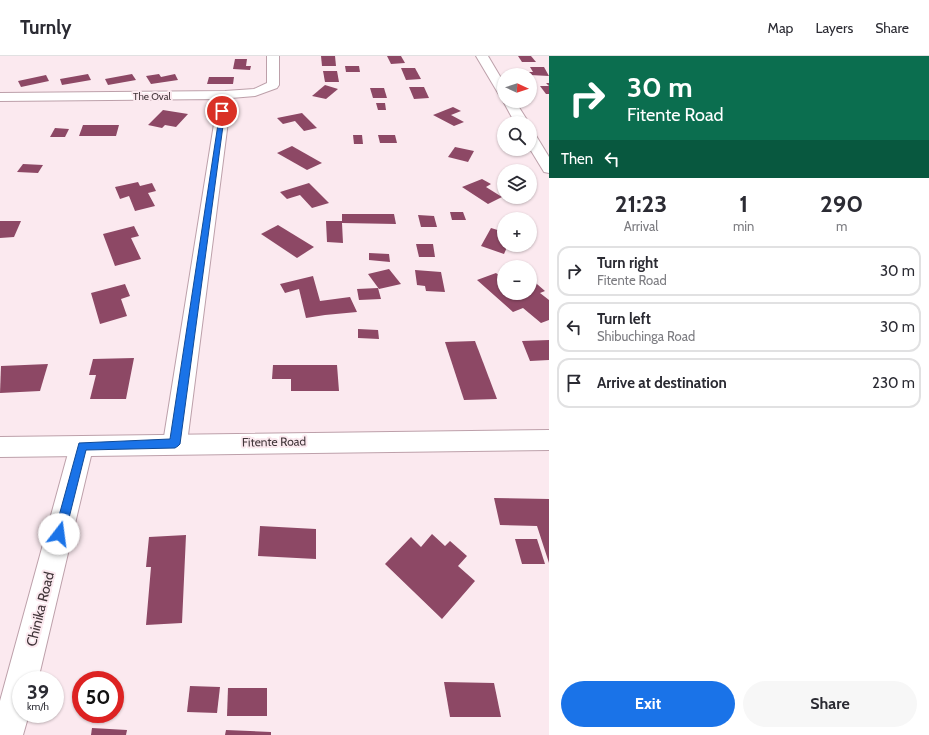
<!DOCTYPE html>
<meta charset="utf-8">
<style>
:root{--surface:#fff;--page:#f7f7f7;--text:#2b2b33;--muted:#7c7c81;--line:#e1e1e2;--accent:#1a73e8}
body{margin:0;font-family:Cabin,sans-serif;background:var(--page);color:var(--text);height:100vh;display:flex;flex-direction:column;font-size:15px;white-space:nowrap}
*{box-sizing:border-box;margin:0}
p{font-size:13px;color:var(--muted)}
.icon{flex:none;width:22px;height:22px;fill:none;stroke:currentColor;stroke-width:2;stroke-linecap:round;stroke-linejoin:round}
.map{position:relative;flex:1;overflow:hidden}
.details{display:flex;flex-direction:column;background:var(--surface);width:380px}
.details>*{flex:none}
.hud{background:#0b6e4f;color:#fff;overflow:hidden}
.needle{width:26px;rotate:93deg}
.controls{position:absolute;left:497px;top:12px;display:grid;gap:8px}
.controls a{display:grid;place-items:center;width:40px;height:40px;border-radius:50%;background:var(--surface);box-shadow:0 1px 3px #0004;font-size:20px}
.speed{position:absolute;left:12px;top:615px;display:flex;gap:8px;font-size:20px;font-weight:700;text-align:center}
.speed>*{display:grid;place-content:center;width:52px;height:52px;border-radius:50%;background:var(--surface);box-shadow:0 1px 3px #0004;line-height:1}
.speed small{font-size:10px;font-weight:400}
.speed .limit{border:6px solid #d22;background:#fff;color:#111}
.pin{position:absolute;display:grid;place-items:center;width:34px;height:34px;color:#fff;margin:-17px;border:2px solid #fff;border-radius:50%;box-shadow:0 1px 4px #0007}
.me{position:absolute;width:44px;margin:-22px;rotate:15deg;stroke-linejoin:round;filter:drop-shadow(0 0 3px #0008)}
.turn{display:flex;align-items:center;gap:14px;height:84px;padding:0 12px;font-size:18px}
.turn .icon{width:52px;height:52px;stroke-width:2.5}
.turn b{display:block;font-size:28px;line-height:34px}
.then{display:flex;align-items:center;height:38px;padding:0 12px;background:#0003;gap:8px;font-size:15px}
.eta{display:flex;justify-content:space-evenly;align-items:center;height:68px;text-align:center}
.eta b{font-size:24px;font-weight:800;line-height:28px}
.button{display:flex;gap:8px;margin-top:auto;padding:8px 12px}
.button a{flex:1;height:46px;border-radius:24px;background:var(--accent);color:#fff;font-size:16px;font-weight:800;line-height:46px;text-align:center}
.button a+a{background:var(--page);color:var(--text)}
ul{padding:0;list-style:none}
li{display:flex;align-items:center;gap:12px;height:50px;margin:0 8px 6px;padding:0 4px;border:2px solid var(--line);border-radius:12px}
li div{flex:1}
li b{display:block;font-size:15px}
li em{font-style:normal}
header{display:flex;align-items:center;gap:24px;box-sizing:border-box;height:56px;padding:0 20px;background:var(--surface);border-bottom:1px solid var(--line)}
header strong{font-size:19px}
nav{display:flex;gap:22px;margin-inline-start:auto;font-size:14px}
main{display:flex;flex:1;min-height:0}
.map>svg:first-child{display:block}
.building{fill:#8d4865}
.lines{fill:none;stroke-linecap:round;stroke-linejoin:round}
.minor-casing{stroke:#bda0aa;stroke-width:2}
.major-casing{stroke:#bda0aa;stroke-width:2}
.minor{fill:#fff;fill-rule:evenodd}
.major{fill:#fff;fill-rule:evenodd}
.route{fill:#1a73e8;stroke:#114b97}
.labels{text-anchor:middle;stroke-width:4;stroke-linejoin:round;paint-order:stroke}
.far-street-label{font-size:10px;fill:#413539;stroke:#fbe9ef}
.street-label{font-size:12px;fill:#413539;stroke:#fbe9ef}
.near-street-label{font-size:14px;fill:#413539;stroke:#fbe9ef}
</style>
<header>
<strong>Turnly</strong>
<nav><a>Map</a><a>Layers</a><a>Share</a></nav>
</header>
<main>
<div class="map">
<svg width="549" height="679" viewBox="0 0 549 679">
<rect width="100%" height="100%" fill="#fbe9ef"/>
<g class="building">
<path d="M321 0H335L336 10H322Z"/>
<path d="M387 0H401L405 7 391 8Z"/>
<path d="M518 0H531L536 6H522Z"/>
<path d="M235 3H247L246 10H251L250 14 233 13Z"/>
<path d="M345 10H359L360 16H346Z"/>
<path d="M530 11H544L549 20 530 19 528 16H533Z"/>
<path d="M401 12H415L421 23 406 24Z"/>
<path d="M323 15H337L339 26H325Z"/>
<path d="M88 18 91 24 62 29 60 23Z"/>
<path d="M132 18 136 24 108 29 105 23Z"/>
<path d="M159 18 161 21 175 18 178 24 151 28 146 20Z"/>
<path d="M46 19 49 25 21 31 18 25Z"/>
<path d="M209 21H234L233 28H207Z"/>
<path d="M546 27H549V38H546L540 30H549Z"/>
<path d="M325 29 338 33 326 43 312 40Z"/>
<path d="M409 31H424L429 42 414 43Z"/>
<path d="M370 32H384L387 42H373Z"/>
<path d="M376 47H385L386 54H378Z"/>
<path d="M453 51 461 55 451 59 464 66 454 70 433 59Z"/>
<path d="M163 54 188 58 176 71 165 69 162 72 148 69Z"/>
<path d="M302 57 317 72 304 75 295 65 283 68 277 62Z"/>
<path d="M83 69H119L116 80H79Z"/>
<path d="M55 72 69 73 65 81H50Z"/>
<path d="M353 79H362L363 88H354Z"/>
<path d="M378 79H395L397 87H380Z"/>
<path d="M292 90 322 107 307 114 277 97Z"/>
<path d="M455 91 474 95 468 106 448 101Z"/>
<path d="M23 108 43 109 38 117 17 116Z"/>
<path d="M482 123 491 128 486 131 502 141 488 148 462 131Z"/>
<path d="M138 126 140 130 152 127 156 135 148 137 155 150 135 155 129 140 120 143 115 131Z"/>
<path d="M309 127 329 147 312 152 300 139 287 143 280 136Z"/>
<path d="M450 156H463L466 164H452Z"/>
<path d="M342 158H394L396 168 342 167 343 187 327 186 326 165H342Z"/>
<path d="M418 159 434 160 437 171H421Z"/>
<path d="M0 165H21L14 181 0 182Z"/>
<path d="M278 169 314 191 297 202 261 178Z"/>
<path d="M134 170 139 180 131 182 141 203 115 210 103 178Z"/>
<path d="M491 172 504 176V189H508L504 198 481 190Z"/>
<path d="M416 188H433L435 201H419Z"/>
<path d="M369 197 389 198 390 206 369 204Z"/>
<path d="M389 213 401 228 379 233 368 218Z"/>
<path d="M415 214 441 216 445 236 426 235 425 230 417 229Z"/>
<path d="M496 217 502 222 504 221V237H530V222L545 235 540 237 549 244V264L541 267 523 252 513 256 477 224Z"/>
<path d="M313 220 320 245 350 241 357 256 325 259 306 262 299 233 285 237 280 228Z"/>
<path d="M125 228 130 240 121 243 127 260 100 268 91 237Z"/>
<path d="M378 232 381 243 359 244 357 233Z"/>
<path d="M358 273 378 274 379 283 358 282Z"/>
<path d="M549 284V304L530 305 522 285Z"/>
<path d="M475 285 497 343 464 344 445 286Z"/>
<path d="M134 302 126 343H90L96 319H89L93 303Z"/>
<path d="M48 308 40 335 0 337 1 310Z"/>
<path d="M273 309H337L339 335H291V323H272Z"/>
<path d="M494 442 549 443V507L537 470 500 469Z"/>
<path d="M260 470 316 473V503L258 500Z"/>
<path d="M432 478 445 490 450 485 467 500 458 510 475 525 442 563 385 508 411 481 421 491Z"/>
<path d="M186 479 182 567 146 569 151 511H146L149 481Z"/>
<path d="M515 483H537L545 508H522Z"/>
<path d="M444 626 494 627 501 661H450Z"/>
<path d="M190 630 220 631 217 657 187 656Z"/>
<path d="M228 632H267V660H227Z"/>
<path d="M92 672 127 674 126 679H91Z"/>
<path d="M226 674 271 676V679H225Z"/>
</g>
<g class="lines">
<g class="minor-casing">
<g id="minor">
<path d="M267 0H279V29L277 32 255 40 231 42 187 387 183 394 175 397 167 394 163 387 218 43 0 45V37L225 35 254 33 267 27Z"/>
<path d="M476 0H488L504 27V41L500 40 498 37Z"/>
<path d="M504 43V45H515L529 67H515L503 45Z"/>
<path d="M530 77 535 78 549 101V117L544 116 530 93Z"/>
<path d="M82 380 90 383 94 390 90 397 82 400 0 401V381Z"/>
</g>
</g>
<g class="major-casing">
<path id="major" d="M549 374V394L91 400 38 624H21V658H29L23 679H0V645L70 390 74 383 82 380Z"/>
</g>
<use href="#minor" class="minor"/>
<use href="#major" class="major"/>
</g>
<path class="route" d="M222 53 225 55 180 388 178 390 175 392 86 394 65 478 63 481 59 483 55 481 54 478 79 387 170 383 220 55Z"/>
<g class="labels">
<g class="far-street-label">
<text x="152" y="44">The Oval</text>
</g>
<g class="street-label">
<text transform="translate(274 386) rotate(-1)" y="4">Fitente Road</text>
</g>
<g class="near-street-label">
<text transform="translate(40 553) rotate(-76)" y="5">Chinika Road</text>
</g>
</g>
</svg>
<div class="controls">
<a><svg class="needle" viewBox="-14 -14 28 28"><path d="M0-13l5 13h-10z" fill="#e53935"/><path d="M0 13l5-13h-10z" fill="#7c7c81"/></svg></a>
<a><svg class="icon" aria-label="search" viewBox="0 0 24 24"><circle cx="10" cy="10" r="6"/><path d="M15 15l6 6"/></svg></a>
<a><svg class="icon" aria-label="layers" viewBox="0 0 24 24"><path d="M12 4l9 5-9 5-9-5zM3 14l9 5 9-5"/></svg></a>
<a>+</a>
<a>−</a>
</div>
<div class="speed"><div>39<small>km/h</small></div><div class="limit">50</div></div>
<div class="pin" style="left:222px;top:55px;background:#d93025"><svg class="icon" aria-label="arrive" viewBox="0 0 24 24"><path d="M6 21V4h12l-3 4 3 4H6"/></svg></div>
<svg class="me" style="left:59px;top:478px" viewBox="-20 -20 40 40"><circle r="19" fill="#fff"/><path d="M0-13L10 11 0 6-10 11z" fill="#1a73e8"/></svg>
</div>
<section class="details">
<div class="hud">
<div class="turn"><svg class="icon" aria-label="right" viewBox="0 0 24 24"><path d="M7 20v-9h11M14 6l5 5-5 5"/></svg><div><b>30 m</b>Fitente Road</div></div>
<div class="then">Then<svg class="icon" aria-label="left" viewBox="0 0 24 24"><path d="M17 20v-9H6M10 6l-5 5 5 5"/></svg></div>
</div>
<div class="eta">
<div><b>21:23</b><p>Arrival</p></div>
<div><b>1</b><p>min</p></div>
<div><b>290</b><p>m</p></div>
</div>
<ul>
<li><svg class="icon" aria-label="right" viewBox="0 0 24 24"><path d="M7 20v-9h11M14 6l5 5-5 5"/></svg><div><b>Turn right</b><p>Fitente Road</p></div><em>30 m</em></li>
<li><svg class="icon" aria-label="left" viewBox="0 0 24 24"><path d="M17 20v-9H6M10 6l-5 5 5 5"/></svg><div><b>Turn left</b><p>Shibuchinga Road</p></div><em>30 m</em></li>
<li><svg class="icon" aria-label="arrive" viewBox="0 0 24 24"><path d="M6 21V4h12l-3 4 3 4H6"/></svg><div><b>Arrive at destination</b></div><em>230 m</em></li>
</ul>
<div class="button"><a>Exit</a><a>Share</a></div>
</section>
</main>
